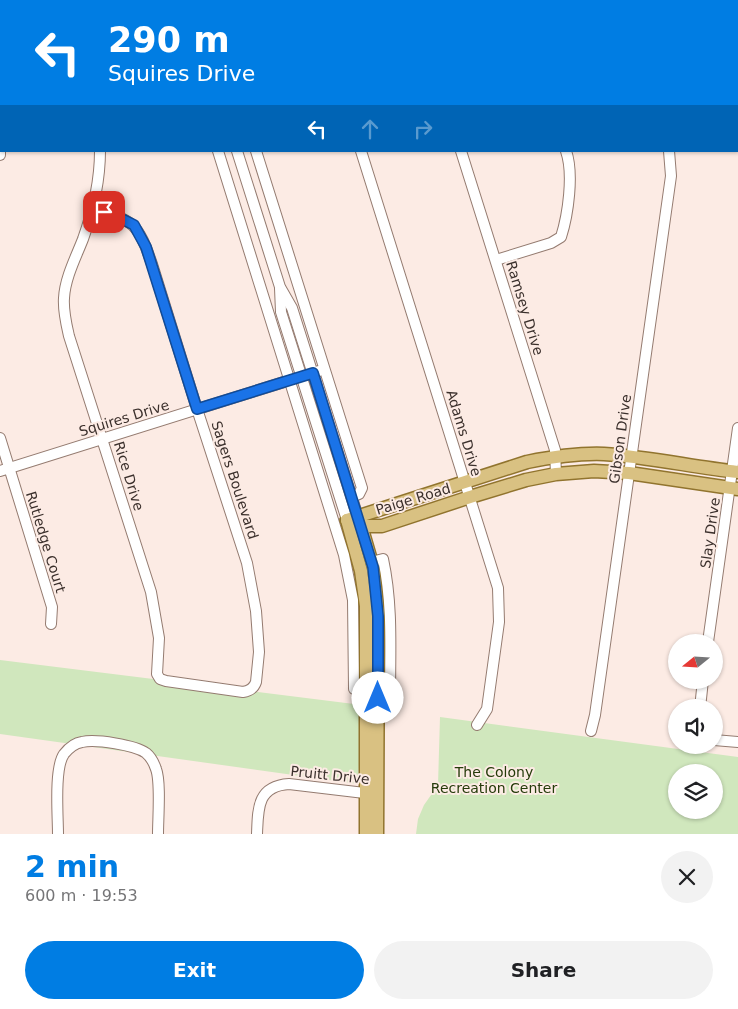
<!DOCTYPE html>
<meta charset="utf-8">
<style>
:root{--surface:#fff;--page:#f2f2f2;--text:#202124;--muted:#757577;--accent:#007de3}
body{margin:0;font-family:"DejaVu Sans",sans-serif;background:var(--page);color:var(--text);height:100vh;display:flex;flex-direction:column;font-size:19px;white-space:nowrap}
*{box-sizing:border-box;margin:0}
p{font-size:16px;color:var(--muted)}
.icon{flex:none;width:28px;height:28px;fill:none;stroke:currentColor;stroke-width:2;stroke-linecap:round;stroke-linejoin:round}
.map{position:relative;height:834px;overflow:hidden}
.details{display:flex;flex-direction:column;background:var(--surface);flex:1}
.details>*{flex:none}
.guide{position:absolute;left:0px;top:0px;width:739px;height:152px;box-shadow:0 1px 4px #0004;background:#007de3;color:#fff;overflow:hidden}
.needle{width:32px;rotate:252deg}
.tools{position:absolute;left:668px;top:634px;display:grid;gap:10px}
.tools a{display:grid;place-items:center;width:55px;height:55px;border-radius:50%;background:var(--surface);box-shadow:0 1px 4px #0004;font-size:25px}
.pin{position:absolute;display:grid;place-items:center;width:42px;height:42px;color:#fff;margin:-21px;border-radius:10px;box-shadow:0 2px 8px #0006}
.me{position:absolute;width:55px;margin:-28px;rotate:0deg;stroke-linejoin:round;filter:drop-shadow(0 0 4px #0008)}
.turn{display:flex;align-items:center;gap:18px;height:105px;padding:0 25px;font-size:22px}
.turn .icon{width:65px;height:65px;stroke-width:2.5}
.turn b{display:block;font-size:35px;line-height:42px}
.lanes{display:flex;align-items:center;height:48px;padding:0 25px;background:#0003;justify-content:center;gap:25px;direction:ltr}
.lanes .off{opacity:.35}
.round{display:grid;place-items:center;flex:none;width:52px;height:52px;border-radius:26px;background:var(--page)}
.headline{display:flex;align-items:center;justify-content:space-between;height:85px;padding:0 25px}
h1{font-size:30px;font-weight:700;line-height:38px;color:var(--accent)}
.cta{display:flex;gap:10px;margin-top:auto;padding:10px 25px}
.cta a{flex:1;height:58px;border-radius:30px;background:var(--accent);color:#fff;font-size:20px;font-weight:700;line-height:58px;text-align:center}
.cta a+a{background:var(--page);color:var(--text)}
.map>svg:first-child{display:block}
.green{fill:#d0e7bd;fill-rule:evenodd}
.lines{fill:none;stroke-linecap:round;stroke-linejoin:round}
.minor-casing{stroke:#947b70;stroke-width:12}
.major-casing{stroke:#91742e;stroke-width:15}
.minor{stroke:#fff;stroke-width:10}
.major{stroke:#d9c182;stroke-width:12}
.route-casing{stroke:#114b97;stroke-width:12}
.route{stroke:#1a73e8;stroke-width:9}
.labels{text-anchor:middle;stroke-width:4;stroke-linejoin:round;paint-order:stroke}
.street-label{font-size:14px;fill:#3b302c;stroke:#fcebe4}
.park-label{font-size:14px;fill:#253b0a;stroke:#fcebe4}
</style>
<div class="map">
<svg width="738" height="834" viewBox="0 0 738 834">
<rect width="100%" height="100%" fill="#fcebe4"/>
<g class="green">
<path d="M0 660 362 705 358 784 0 734Z"/>
<path d="M440 717 738 757V834H416L418 819 424 805 438 785ZM676 772H714V810H676Z"/>
</g>
<g class="lines">
<g class="minor-casing">
<g id="minor">
<path d="M190 0V1"/>
<path d="M208 0 209 1"/>
<path d="M623 0V1"/>
<path d="M727 0V1"/>
<path d="M522 1 523 0"/>
<path d="M0 24H1"/>
<path d="M738 34V35"/>
<path d="M0 122V155"/>
<path d="M218 151 344 555 353 600 354 689H366"/>
<path d="M237 151 280 287 292 308 358 517"/>
<path d="M256 151 362 488 359 494 352 497"/>
<path d="M361 151 498 588 499 622 487 709 477 725"/>
<path d="M461 151 555 450 556 474"/>
<path d="M93 210C134 219 138 224 152 264L197 409 247 563 256 611 259 652 256 682C254 688 250 691 243 692L166 681 160 679 157 674 159 638 151 592 69 336C66 323 63 311 64 298 65 278 76 257 83 239 93 211 100 181 100 151"/>
<path d="M496 260 551 243 561 237C568 215 574 174 566 151"/>
<path d="M280 288 281 312 347 520"/>
<path d="M0 438 52 607 51 624"/>
<path d="M0 471 319 371"/>
<path d="M371 562 383 559C393 605 390 652 390 698H378"/>
<path d="M708 642 738 428"/>
<path d="M700 708 703 680"/>
<path d="M591 731 595 715 671 176 669 151"/>
<path d="M714 740 738 742"/>
<path d="M58 834C58 816 54 768 64 754 68 749 75 743 82 742 96 739 135 745 146 753 151 757 154 763 156 769 161 782 158 818 158 834"/>
<path d="M257 834C258 809 257 786 289 784L373 794"/>
</g>
</g>
<g class="major-casing">
<g id="major">
<path d="M359 519 373 567 378 616 377 834"/>
<path d="M347 520 527 462C552 457 578 453 604 454 649 457 693 467 738 472"/>
<path d="M347 520 361 526H382L470 497 526 480 556 474 594 471 629 473 738 489"/>
<path d="M347 520 361 571 366 606V834"/>
</g>
</g>
<use href="#minor" class="minor"/>
<use href="#major" class="major"/>
</g>
<g class="lines">
<g class="route-casing">
<path id="route" d="M104 212 114 215 134 225 146 247 197 409 313 373 373 567 378 616V698"/>
</g>
<use href="#route" class="route"/>
</g>
<g class="labels">
<g class="street-label">
<text transform="translate(525 308) rotate(73)" y="5">Ramsey Drive</text>
<text transform="translate(124 418) rotate(-17)" y="5">Squires Drive</text>
<text transform="translate(464 433) rotate(73)" y="5">Adams Drive</text>
<text transform="translate(620 439) rotate(-82)" y="5">Gibson Drive</text>
<text transform="translate(129 476) rotate(73)" y="5">Rice Drive</text>
<text transform="translate(235 480) rotate(72)" y="5">Sagers Boulevard</text>
<text transform="translate(413 499) rotate(-17)" y="5">Paige Road</text>
<text transform="translate(710 533) rotate(-82)" y="5">Slay Drive</text>
<text transform="translate(46 542) rotate(73)" y="5">Rutledge Court</text>
<text transform="translate(330 775) rotate(6)" y="5">Pruitt Drive</text>
</g>
<g class="park-label">
<text x="494" y="777">The Colony<tspan x="494" dy="16">Recreation Center</tspan></text>
</g>
</g>
</svg>
<div class="tools">
<a><svg class="needle" viewBox="-14 -14 28 28"><path d="M0-13l5 13h-10z" fill="#e53935"/><path d="M0 13l5-13h-10z" fill="#757577"/></svg></a>
<a><svg class="icon" aria-label="sound" viewBox="0 0 24 24"><path d="M4 9h4l5-4v14l-5-4H4zM17 9q2 3 0 6"/></svg></a>
<a><svg class="icon" aria-label="layers" viewBox="0 0 24 24"><path d="M12 4l9 5-9 5-9-5zM3 14l9 5 9-5"/></svg></a>
</div>
<div class="pin" style="left:104px;top:212px;background:#d93025"><svg class="icon" aria-label="arrive" viewBox="0 0 24 24"><path d="M6 21V4h12l-3 4 3 4H6"/></svg></div>
<svg class="me" style="left:378px;top:698px" viewBox="-20 -20 40 40"><circle r="19" fill="#fff"/><path d="M0-13L10 11 0 6-10 11z" fill="#1a73e8"/></svg>
<div class="guide">
<div class="turn"><svg class="icon" aria-label="left" viewBox="0 0 24 24"><path d="M17 20v-9H6M10 6l-5 5 5 5"/></svg><div><b>290 m</b>Squires Drive</div></div>
<div class="lanes"><svg class="icon" aria-label="left" viewBox="0 0 24 24"><path d="M17 20v-9H6M10 6l-5 5 5 5"/></svg><svg class="icon off" aria-label="ahead" viewBox="0 0 24 24"><path d="M12 20V5M6 11l6-6 6 6"/></svg><svg class="icon off" aria-label="right" viewBox="0 0 24 24"><path d="M7 20v-9h11M14 6l5 5-5 5"/></svg></div>
</div>
</div>
<section class="details">
<div class="headline"><div><h1>2 min</h1><p>600 m · 19:53</p></div><a class="round"><svg class="icon" aria-label="close" viewBox="0 0 24 24"><path d="M6 6l12 12M18 6L6 18"/></svg></a></div>
<div class="cta"><a>Exit</a><a>Share</a></div>
</section>
